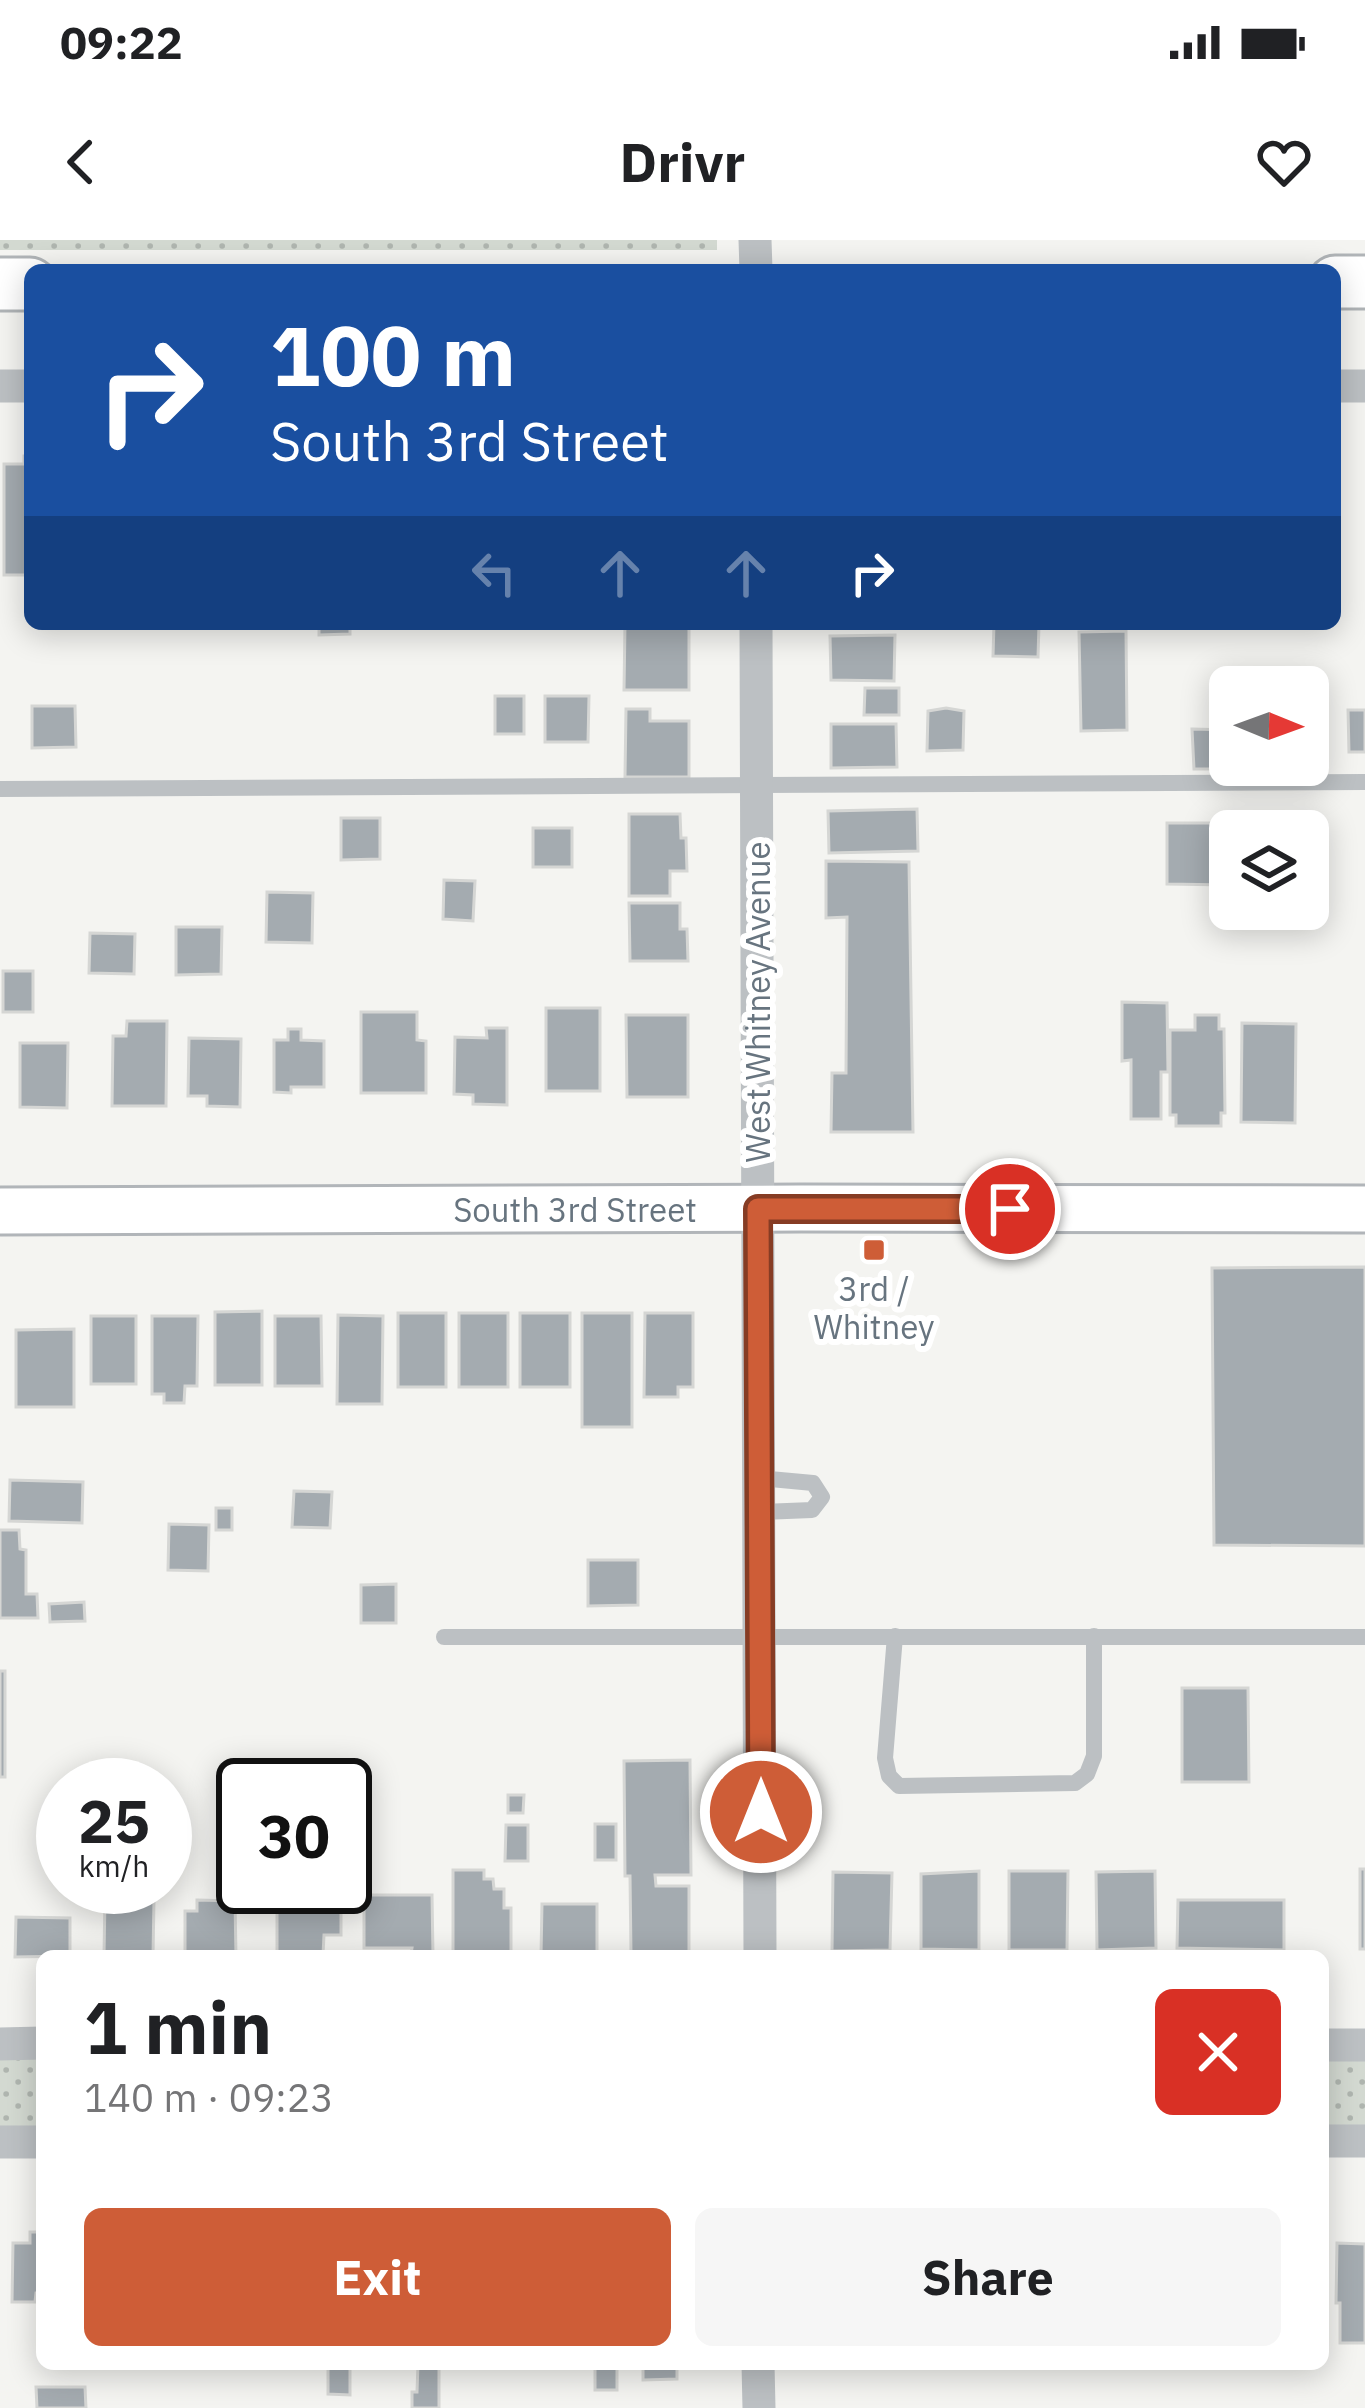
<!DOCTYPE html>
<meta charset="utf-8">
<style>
:root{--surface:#fff;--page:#f6f6f6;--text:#202124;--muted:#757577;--accent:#ce5d37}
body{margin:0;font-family:"IBM Plex Sans",sans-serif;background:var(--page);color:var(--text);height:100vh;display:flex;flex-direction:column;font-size:45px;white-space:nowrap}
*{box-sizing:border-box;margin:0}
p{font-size:39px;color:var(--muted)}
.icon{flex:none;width:66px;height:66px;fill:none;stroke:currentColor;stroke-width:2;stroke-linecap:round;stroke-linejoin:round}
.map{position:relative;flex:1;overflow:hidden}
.side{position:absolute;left:36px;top:1710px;width:1293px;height:420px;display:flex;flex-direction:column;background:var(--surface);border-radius:18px;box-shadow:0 6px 30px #0003}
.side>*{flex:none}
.banner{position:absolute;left:24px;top:24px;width:1317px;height:366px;border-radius:18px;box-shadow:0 6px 30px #0003;background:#1a4fa0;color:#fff;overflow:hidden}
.needle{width:78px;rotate:91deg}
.buttons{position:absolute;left:1209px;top:426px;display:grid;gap:24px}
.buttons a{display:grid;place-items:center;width:120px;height:120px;border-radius:18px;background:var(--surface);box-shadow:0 6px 30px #0003;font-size:60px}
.speed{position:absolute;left:36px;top:1518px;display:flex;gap:24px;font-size:60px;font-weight:700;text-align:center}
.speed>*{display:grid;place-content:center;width:156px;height:156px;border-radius:50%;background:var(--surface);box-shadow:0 6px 30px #0003;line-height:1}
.speed small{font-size:30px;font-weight:400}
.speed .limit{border:6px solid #111;border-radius:18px;background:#fff;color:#111}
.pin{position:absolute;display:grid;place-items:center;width:102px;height:102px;color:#fff;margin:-51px;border:6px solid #fff;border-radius:50%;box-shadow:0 3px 12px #0007}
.me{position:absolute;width:132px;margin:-66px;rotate:0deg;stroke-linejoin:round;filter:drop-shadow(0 0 9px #0008)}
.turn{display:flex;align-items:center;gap:42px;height:252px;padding:0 48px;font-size:54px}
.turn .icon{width:156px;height:156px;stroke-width:2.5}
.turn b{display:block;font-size:84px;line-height:102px}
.lanes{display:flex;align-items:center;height:114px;padding:0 48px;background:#0003;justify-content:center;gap:60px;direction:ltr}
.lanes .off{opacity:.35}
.round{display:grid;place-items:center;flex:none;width:126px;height:126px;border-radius:18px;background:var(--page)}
.overview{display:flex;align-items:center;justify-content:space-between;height:204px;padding:0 48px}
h1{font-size:72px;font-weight:700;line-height:90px}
.primary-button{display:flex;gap:24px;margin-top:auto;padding:24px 48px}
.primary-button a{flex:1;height:138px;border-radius:18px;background:var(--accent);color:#fff;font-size:48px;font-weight:700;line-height:138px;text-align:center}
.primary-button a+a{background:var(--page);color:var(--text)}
.status{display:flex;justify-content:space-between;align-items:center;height:84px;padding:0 60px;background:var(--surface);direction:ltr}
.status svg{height:33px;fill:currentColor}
header{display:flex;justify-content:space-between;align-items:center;height:156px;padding:0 48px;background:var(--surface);font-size:54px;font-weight:700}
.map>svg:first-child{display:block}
.grass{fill:url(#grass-dots)}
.building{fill:#a4abb0;stroke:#d5d6d4;stroke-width:3}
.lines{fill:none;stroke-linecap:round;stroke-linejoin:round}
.secondary-casing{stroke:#b1b5b9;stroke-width:51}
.primary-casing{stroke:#b0b4b7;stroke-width:57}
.service{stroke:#bcc0c3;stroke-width:16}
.minor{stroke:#bcc0c3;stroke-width:33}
.secondary{stroke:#fff;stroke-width:45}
.primary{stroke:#fff;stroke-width:51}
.route-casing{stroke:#863c24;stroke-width:30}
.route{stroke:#ce5d37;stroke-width:21}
.poi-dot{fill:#ce5d37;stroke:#fff;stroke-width:4.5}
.labels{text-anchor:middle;stroke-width:12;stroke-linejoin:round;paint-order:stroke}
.street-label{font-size:33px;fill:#67747f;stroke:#fff}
.poi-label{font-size:33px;fill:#67747f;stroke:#fff}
</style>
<div class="status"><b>09:22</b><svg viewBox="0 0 49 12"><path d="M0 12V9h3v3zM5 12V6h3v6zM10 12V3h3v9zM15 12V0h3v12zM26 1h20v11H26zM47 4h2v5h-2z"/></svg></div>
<header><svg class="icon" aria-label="back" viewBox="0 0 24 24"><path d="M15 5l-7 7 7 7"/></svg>Drivr<svg class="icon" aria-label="heart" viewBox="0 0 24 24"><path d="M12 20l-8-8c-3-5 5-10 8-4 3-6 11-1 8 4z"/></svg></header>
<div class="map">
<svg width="1365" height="2168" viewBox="0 0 1365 2168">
<defs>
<pattern id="grass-dots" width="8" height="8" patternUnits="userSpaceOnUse" patternTransform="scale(3)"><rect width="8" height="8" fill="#d3d9d1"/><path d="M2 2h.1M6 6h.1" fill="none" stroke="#afb5af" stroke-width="1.8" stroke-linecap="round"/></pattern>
</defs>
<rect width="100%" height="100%" fill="#f4f4f1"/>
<g class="grass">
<rect x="0" y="0" width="717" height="10"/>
<path d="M1365 1816V1885H1323V1817Z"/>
<path d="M42 1818V1887H0V1819Z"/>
</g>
<g class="building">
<path d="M24 216H30V335H4V224H24Z"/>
<path d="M319 384H350V394L319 395Z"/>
<path d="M625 384H689V450H624Z"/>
<path d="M994 384H1039L1038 417 993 416Z"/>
<path d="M1126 391 1127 490 1081 491 1079 392Z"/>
<path d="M895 395 894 441 831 440 830 396Z"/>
<path d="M865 448H899V475H864Z"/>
<rect x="495" y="456" width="29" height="38"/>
<path d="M545 456H589L588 502H545Z"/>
<path d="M32 466H75L76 507 32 508Z"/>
<path d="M946 468 964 471 963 510 927 511 928 471Z"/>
<path d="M626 469H650V481H689V537H625Z"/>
<path d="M1348 470H1365V512H1349Z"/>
<path d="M831 484H896L897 527 831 528Z"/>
<path d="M1192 489 1230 490V525H1244V529H1194Z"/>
<path d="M917 569 918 611 829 613 828 571Z"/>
<path d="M629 574H680L681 598H686L687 631H670V656H629Z"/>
<path d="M341 578H380V619L341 620Z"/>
<path d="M1167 583H1229L1228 645 1167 644Z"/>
<rect x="533" y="588" width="39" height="39"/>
<path d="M826 621 909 622 913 892H831L832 833H846L847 677 826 678Z"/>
<path d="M444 640 475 641 473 681 443 679Z"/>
<path d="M267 652 313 653 312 703 266 702Z"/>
<path d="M629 663H680V689H687L688 721H630Z"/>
<path d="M176 687H222L221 734 176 735Z"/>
<path d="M90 693 135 694 134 734 89 733Z"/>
<rect x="3" y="731" width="30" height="41"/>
<path d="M1122 762 1167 763 1168 832H1161V879H1131V820L1122 821Z"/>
<rect x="546" y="768" width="54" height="83"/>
<path d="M361 772H417V800L426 801V853H361Z"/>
<path d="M626 775H688V857H627Z"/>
<path d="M1195 775H1219V789H1224L1225 873H1221V886H1176V875H1170V790H1195Z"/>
<path d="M127 781H167L166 866H112L113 796H126Z"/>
<path d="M1242 783 1296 784 1295 883 1241 882Z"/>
<path d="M486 788H507V865L473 864V855L454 854 455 797 487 798Z"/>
<path d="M288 789H301V800L324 801V847H291V853L274 852V800H288Z"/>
<path d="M189 798 241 799 240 867 207 866V856H188Z"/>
<path d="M20 803H68L67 868 20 867Z"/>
<path d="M1365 1027V1306L1214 1305 1212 1028Z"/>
<path d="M262 1071V1145H215V1072Z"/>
<rect x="398" y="1073" width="48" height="74"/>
<rect x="459" y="1073" width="49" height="74"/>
<rect x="520" y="1073" width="50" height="74"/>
<rect x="582" y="1073" width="50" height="114"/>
<path d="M645 1073H693V1147H678V1157H644Z"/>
<path d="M338 1075 383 1076 382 1164H337Z"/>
<rect x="91" y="1076" width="45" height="68"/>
<path d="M152 1076H198L197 1146H185L184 1163H164V1154H152Z"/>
<path d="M275 1076H321L322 1146H275Z"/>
<path d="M74 1089V1167H16V1090Z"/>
<path d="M10 1240 83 1242 82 1283 9 1281Z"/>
<path d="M294 1251 332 1252 330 1288 292 1287Z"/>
<rect x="216" y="1268" width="16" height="22"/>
<path d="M169 1284 209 1285 208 1331 168 1330Z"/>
<path d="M0 1290H19L20 1309 26 1310V1354H37L38 1378H0Z"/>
<path d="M588 1320H638V1365L588 1366Z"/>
<path d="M396 1344V1383H361V1345Z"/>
<path d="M84 1362 85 1381 50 1382 49 1364Z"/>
<rect x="0" y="1431" width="5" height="106"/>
<path d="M1182 1448H1248L1249 1542H1182Z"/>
<path d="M690 1520 691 1635H655L656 1646H689V1714H631L630 1636H625L624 1521Z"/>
<path d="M255 1524 256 1545H243V1569L222 1570 221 1525Z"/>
<path d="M508 1555H524L523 1573H508Z"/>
<rect x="165" y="1576" width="8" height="36"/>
<rect x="595" y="1584" width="21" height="36"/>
<path d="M506 1585H528V1621H505Z"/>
<rect x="1360" y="1629" width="5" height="80"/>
<path d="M453 1630H484V1639H493L494 1649H504V1668H511V1715H453Z"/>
<path d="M979 1631V1710L921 1709V1634Z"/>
<path d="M1009 1631H1068L1067 1710H1009Z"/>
<path d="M1155 1631 1156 1708 1097 1710 1096 1632Z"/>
<path d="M833 1632 892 1633 890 1710 832 1711Z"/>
<path d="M364 1655H432L433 1715 411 1714 412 1708H364Z"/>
<path d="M105 1658 154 1659 153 1716 104 1715Z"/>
<path d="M277 1659H341V1695H324L323 1715H277Z"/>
<path d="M197 1660 235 1661 236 1716H185V1671H197Z"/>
<path d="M1178 1660H1284V1710L1177 1708Z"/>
<path d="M542 1664H597V1714L541 1715Z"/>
<path d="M16 1677 70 1678V1716L15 1717Z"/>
<path d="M30 1992H42V2074L41 2053H36L35 2062H12L13 2003H30Z"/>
<path d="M1337 2003 1365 2004V2103H1340V2063H1336Z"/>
<path d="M328 2124H350V2155L328 2154Z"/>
<path d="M418 2124H439V2168H412V2152H417Z"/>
<rect x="595" y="2124" width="22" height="26"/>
<path d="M643 2124H677V2139L643 2140Z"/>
<path d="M36 2147H85L86 2168H37Z"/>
</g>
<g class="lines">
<g class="secondary-casing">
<path id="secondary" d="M0 971 801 968 1365 969"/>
</g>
<g class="primary-casing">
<g id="primary">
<path d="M1335 42H1365"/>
<path d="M0 44H30"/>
</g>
</g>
<g class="service">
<path d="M0 549 1365 542"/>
<path d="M760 1238 813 1243 822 1257 812 1270 760 1272"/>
<path d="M895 1396 885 1518 889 1536 899 1546 1075 1543 1087 1534 1094 1516V1396"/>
<path d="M444 1397H1365"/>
</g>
<g class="minor">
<path d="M755 0 756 30"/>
<path d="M0 146H30"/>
<path d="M1335 146H1365"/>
<path d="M756 384 760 1716"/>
<path d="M0 1804 42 1803"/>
<path d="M1323 1805H1365"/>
<path d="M1323 1901H1365"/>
<path d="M0 1902H42"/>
<path d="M758 2124 759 2168"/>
</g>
<use href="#secondary" class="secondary"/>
<use href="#primary" class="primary"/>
</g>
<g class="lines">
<g class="route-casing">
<path id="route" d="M761 1572 758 969H1010"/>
</g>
<use href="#route" class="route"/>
</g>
<rect class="poi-dot" x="862" y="998" width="24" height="24" rx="6"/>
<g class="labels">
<g class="street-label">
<text transform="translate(758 762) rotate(-90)" y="12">West Whitney Avenue</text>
<text x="575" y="982">South 3rd Street</text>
</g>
<g class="poi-label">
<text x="874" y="1061">3rd /<tspan x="874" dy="38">Whitney</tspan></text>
</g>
</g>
</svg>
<div class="buttons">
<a><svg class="needle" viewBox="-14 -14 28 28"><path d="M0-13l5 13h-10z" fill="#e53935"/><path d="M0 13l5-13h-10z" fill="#757577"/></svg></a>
<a><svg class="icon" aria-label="layers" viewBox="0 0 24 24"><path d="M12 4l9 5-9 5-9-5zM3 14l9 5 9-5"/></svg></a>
</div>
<div class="speed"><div>25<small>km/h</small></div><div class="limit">30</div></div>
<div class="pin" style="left:1010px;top:969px;background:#d93025"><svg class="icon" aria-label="arrive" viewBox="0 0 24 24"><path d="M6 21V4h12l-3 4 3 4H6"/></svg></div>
<svg class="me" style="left:761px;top:1572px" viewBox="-20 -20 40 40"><circle r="17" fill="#ce5d37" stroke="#fff" stroke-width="3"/><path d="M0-11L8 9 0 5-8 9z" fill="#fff"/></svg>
<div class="banner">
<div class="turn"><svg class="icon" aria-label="right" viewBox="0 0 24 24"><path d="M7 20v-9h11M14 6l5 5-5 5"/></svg><div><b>100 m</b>South 3rd Street</div></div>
<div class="lanes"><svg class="icon off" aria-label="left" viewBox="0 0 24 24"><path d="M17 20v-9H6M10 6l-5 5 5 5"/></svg><svg class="icon off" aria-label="ahead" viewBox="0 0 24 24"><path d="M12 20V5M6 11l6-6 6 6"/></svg><svg class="icon off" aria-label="ahead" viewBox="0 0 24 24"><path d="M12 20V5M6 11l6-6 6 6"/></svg><svg class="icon" aria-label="right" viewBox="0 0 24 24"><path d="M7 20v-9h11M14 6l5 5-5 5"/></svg></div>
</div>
<section class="side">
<div class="overview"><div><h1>1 min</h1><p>140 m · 09:23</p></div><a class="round" style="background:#d93025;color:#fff"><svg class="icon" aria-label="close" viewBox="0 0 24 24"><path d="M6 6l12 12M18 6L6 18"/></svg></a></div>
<div class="primary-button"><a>Exit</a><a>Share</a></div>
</section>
</div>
